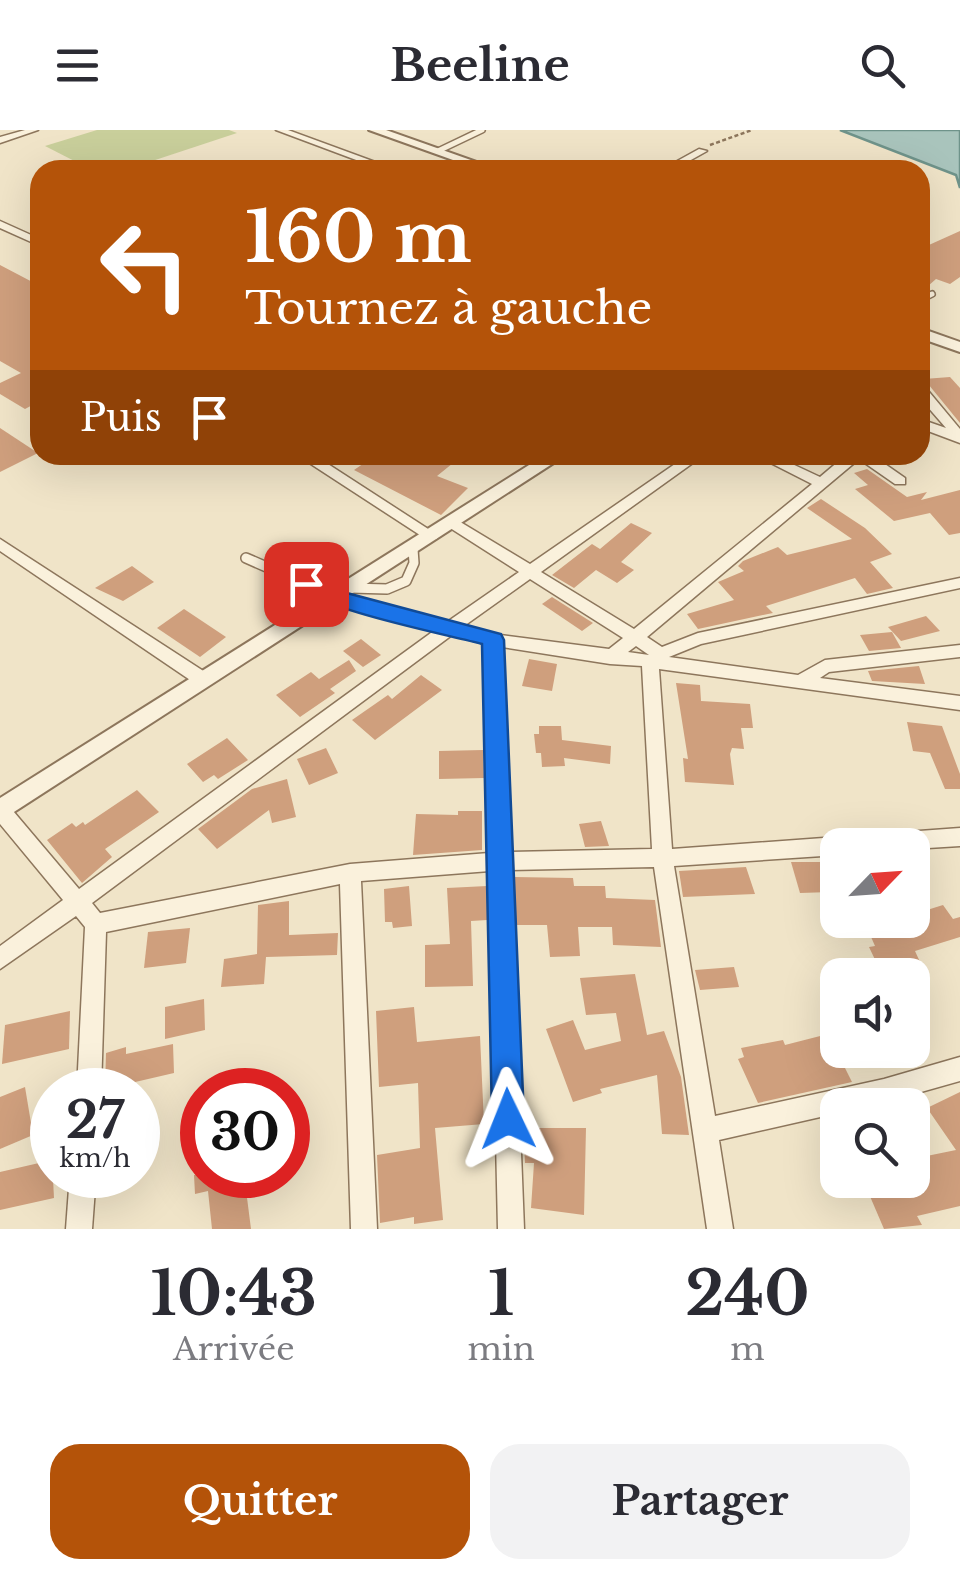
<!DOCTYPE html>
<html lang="fr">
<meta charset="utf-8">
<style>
:root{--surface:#fff;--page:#f2f2f3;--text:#2b2b33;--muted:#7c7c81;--accent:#b45309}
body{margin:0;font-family:"Libre Baskerville",serif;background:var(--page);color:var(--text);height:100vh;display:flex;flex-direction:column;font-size:38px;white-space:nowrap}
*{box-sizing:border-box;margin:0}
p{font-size:32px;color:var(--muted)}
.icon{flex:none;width:55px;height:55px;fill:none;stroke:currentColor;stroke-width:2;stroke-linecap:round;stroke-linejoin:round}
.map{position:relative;height:1099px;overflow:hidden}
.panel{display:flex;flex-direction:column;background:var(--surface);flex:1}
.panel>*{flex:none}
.banner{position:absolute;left:30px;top:30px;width:900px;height:305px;border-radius:30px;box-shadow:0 10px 40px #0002;background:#b45309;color:#fff;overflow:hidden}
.needle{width:65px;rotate:65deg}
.controls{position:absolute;left:820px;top:698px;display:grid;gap:20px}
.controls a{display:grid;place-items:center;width:110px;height:110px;border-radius:20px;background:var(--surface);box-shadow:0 10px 40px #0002;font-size:50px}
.speed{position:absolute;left:30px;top:938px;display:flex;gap:20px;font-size:50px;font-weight:700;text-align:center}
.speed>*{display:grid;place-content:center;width:130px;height:130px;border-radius:50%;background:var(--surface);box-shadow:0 10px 40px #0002;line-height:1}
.speed small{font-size:25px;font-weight:400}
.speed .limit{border:15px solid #d22;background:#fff;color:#111}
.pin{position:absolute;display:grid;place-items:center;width:85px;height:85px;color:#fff;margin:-42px;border-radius:20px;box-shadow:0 5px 15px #0006}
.me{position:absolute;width:110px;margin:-55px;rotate:358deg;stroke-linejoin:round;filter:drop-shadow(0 0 8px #0008)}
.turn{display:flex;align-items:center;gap:35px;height:210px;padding:0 50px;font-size:45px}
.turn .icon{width:130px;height:130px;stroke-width:2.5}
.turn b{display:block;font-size:70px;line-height:85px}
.then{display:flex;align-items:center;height:95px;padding:0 50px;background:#0003;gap:20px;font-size:38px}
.eta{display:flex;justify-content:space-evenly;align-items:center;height:170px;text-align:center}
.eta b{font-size:60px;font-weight:700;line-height:70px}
.cta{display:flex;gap:20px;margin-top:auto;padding:20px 50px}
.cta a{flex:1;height:115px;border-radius:30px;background:var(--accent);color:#fff;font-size:40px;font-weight:700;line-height:115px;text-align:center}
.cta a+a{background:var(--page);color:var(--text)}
header{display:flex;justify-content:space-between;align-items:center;height:130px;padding:0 50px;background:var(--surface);font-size:45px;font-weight:700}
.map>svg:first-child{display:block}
.green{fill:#c9cf9b}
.water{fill:#a9c4bc;stroke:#6f938a;stroke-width:2.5}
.building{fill:#cf9f7d}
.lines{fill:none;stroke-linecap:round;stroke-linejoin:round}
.service-far1-casing{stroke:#8d765c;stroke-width:8}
.service-casing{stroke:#8d765c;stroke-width:12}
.minor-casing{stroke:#8d765c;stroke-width:3}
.tertiary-casing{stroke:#8d765c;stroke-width:4}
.path{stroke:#8d765c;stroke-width:2.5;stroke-dasharray:4 2.5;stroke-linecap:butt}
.service-far1{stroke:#faf1dc;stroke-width:5}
.service{stroke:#faf1dc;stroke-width:9}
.minor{fill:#faf1dc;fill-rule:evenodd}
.tertiary{fill:#faf1dc;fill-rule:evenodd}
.route{fill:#1a73e8;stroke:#114b97;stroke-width:2.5}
</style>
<header><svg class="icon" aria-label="menu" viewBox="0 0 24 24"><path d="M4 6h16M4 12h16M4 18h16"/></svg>Beeline<svg class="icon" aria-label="search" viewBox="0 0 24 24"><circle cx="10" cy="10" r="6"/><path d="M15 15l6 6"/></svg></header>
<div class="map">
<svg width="960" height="1099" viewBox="0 0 960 1099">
<rect width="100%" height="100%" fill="#f0e4c8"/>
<path class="green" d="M97 0H229L237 3 125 40H92L45 16Z"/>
<path class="water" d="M840 0H960V58L956 45Z"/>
<g class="building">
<path d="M960 101V147L950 154 936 149 920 163V119Z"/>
<path d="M0 135 40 156V271L25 279 0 264V253L21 243 0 231Z"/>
<path d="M950 247 960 258V293L924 249Z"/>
<path d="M0 298 38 323 0 342Z"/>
<path d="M376 325H400L416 333 427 325H463L437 346 468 358 441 385 354 340Z"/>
<path d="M867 339 907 367 927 362 921 370 960 360V403L949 405 930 383 894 391 855 359 868 355 854 343Z"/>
<path d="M821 369 865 398 892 424 870 432 893 458 867 464 855 448 766 476 773 483 768 484 698 499 687 484 734 470 718 452 744 441 738 436 743 431 778 417 787 425 852 409 807 378Z"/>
<path d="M631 393 652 403 621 432 634 440 617 453 596 440 574 458 552 445 592 414 600 419Z"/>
<path d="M132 436 154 452 123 471 95 458Z"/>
<path d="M552 467 593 493 582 501 542 474Z"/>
<path d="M184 479 226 507 200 527 157 498Z"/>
<path d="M926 486 940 501 901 511 888 497Z"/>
<path d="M892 502 901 518 869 521 860 505Z"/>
<path d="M361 509 381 525 363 537 343 521Z"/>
<path d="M529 529 557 534 552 561 522 556Z"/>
<path d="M349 530 356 541 330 559 335 563 300 587 276 565 311 542 319 549Z"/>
<path d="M919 536 925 554 872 551 868 541Z"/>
<path d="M421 545 442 560 375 610 352 590 388 565 392 569Z"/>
<path d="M676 553 700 555 701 571 750 574 753 598H741L744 619 732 618 730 624 734 655 685 652 683 628 688 629Z"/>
<path d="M907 592 942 596 960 644V659H945L930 623 913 621Z"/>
<path d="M539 596H561L562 610 611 616 610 634 564 628 565 636 542 637 541 623H536L534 604H539Z"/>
<path d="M227 608 248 630 218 649 214 645 203 652 187 634Z"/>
<path d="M326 618 338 643 309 655 297 629Z"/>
<path d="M483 620 484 648 439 649V621Z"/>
<path d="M287 649 296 687 272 693 269 680 217 719 198 699 252 659Z"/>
<path d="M137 660 159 682 105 719 112 727 82 753 47 710 72 693 76 697 83 692 85 695Z"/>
<path d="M458 681H482V720L413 725 416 684 458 685Z"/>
<path d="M601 691 609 716 585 717 579 694Z"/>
<path d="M791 732H821L831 762 800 763Z"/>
<path d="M746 737 755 764 683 767 679 741Z"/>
<path d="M514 747 573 748 574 756H605L606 768 655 770 661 817 613 815 612 797H578L580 826 550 827 547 795H516Z"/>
<path d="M409 756 412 796 393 798 392 792H385L384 759Z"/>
<path d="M487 756V790L471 791 473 856 425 857V815L450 814 447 758Z"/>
<path d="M912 756 927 780 943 775 953 789 960 787V807L915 821 920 832 879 838 869 817 875 816 868 800 912 793Z"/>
<path d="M289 771V805L338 803 337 825 266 827 264 854 221 857 224 829 257 824 258 775Z"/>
<path d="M190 798 186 833 144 838 148 802Z"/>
<path d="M734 837 739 857 700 860 695 840Z"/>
<path d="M635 844 647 905 664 901 681 947 689 1005 662 1004 657 945 600 959 602 963 573 972 546 899 573 890 585 920 621 911 616 883 586 885 580 848Z"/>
<path d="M204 869 205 900 165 909V877Z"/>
<path d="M414 877 417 912 480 906 484 994 435 998 443 1090 414 1094V1087L380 1093 377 1025 420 1018 418 953 379 957 376 881Z"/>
<path d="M70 881 69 919 2 934 5 895Z"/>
<path d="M828 904 852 952 758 973 738 929 744 927 741 918 783 910 785 915Z"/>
<path d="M173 914 174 943 105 959 106 923 126 917V924Z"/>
<path d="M25 957 33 1005 0 1019V967Z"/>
<path d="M960 962V1076L917 1086 922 1095 884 1099 863 1050H912V1029L956 1020 927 978Z"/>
<path d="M534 998H586L584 1085 531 1078 534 1033H525L524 1010H534Z"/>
<path d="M52 1030 54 1068 0 1080V1042Z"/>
<path d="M194 1045H249V1051L245 1052 251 1099H212L208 1061 195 1064Z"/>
</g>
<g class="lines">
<g class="service-far1-casing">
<g id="service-far1">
<path d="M438 21 482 0"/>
<path d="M920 170 932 164"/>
</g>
</g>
<g class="service-casing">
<g id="service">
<path d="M246 428 335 467"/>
<path d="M350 458 387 459 406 451 414 433 413 419"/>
</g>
</g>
<g class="minor-casing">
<g id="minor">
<path d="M25 0H38L0 13V7Z"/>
<path d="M276 0H288L397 40H383Z"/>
<path d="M699 19 707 21 673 40H661Z"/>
<path d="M463 29 471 31 454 40H441Z"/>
<path d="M0 91 40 109V116L0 98Z"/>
<path d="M920 256 925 257 960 299V313L920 298V289L946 298 920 268Z"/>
<path d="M297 325H314L439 406 436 409H426Z"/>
<path d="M688 325H704L541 442 634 499 812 354 755 325H773L820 347 846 325H872L905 348V354H895L859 329 647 507 662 517 698 503 960 448V458L701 514 669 527 798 545 825 530 960 515V527L829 542 820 548 960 566V580L659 539 672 719 960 698V716L912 719V715H838V725L674 736 715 986 884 949 960 927V951L875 975H838V983L719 1010 733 1099H707L654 737 510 740 524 1099H498L490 741 361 751 377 1099H351L340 754 106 802 101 960H77L85 797 76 786 0 839V816L63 770 0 694V673L8 675 79 759 435 500 330 471 328 467 330 463 336 461 447 492 519 442 447 396 445 393 447 390H457L530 434ZM530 449 623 508 609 519 493 504 464 496ZM452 505 485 514 489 723 350 734 100 783 92 773ZM636 516 649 525 628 522ZM502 517 610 534 642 536 652 719 510 722Z"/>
<path d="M0 409 208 544 211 549 208 554H196L0 421Z"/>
<path d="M70 1045H96L92 1099H66Z"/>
</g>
</g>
<g class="tertiary-casing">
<g id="tertiary">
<path d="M369 0H386L499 40H481Z"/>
<path d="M920 198 960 212V222L920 208Z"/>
<path d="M545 325H566L0 691V668Z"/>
</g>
</g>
<path class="path" d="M710 15 752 0"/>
<use href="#service-far1" class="service-far1"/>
<use href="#service" class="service"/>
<use href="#minor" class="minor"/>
<use href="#tertiary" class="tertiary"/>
</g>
<path class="route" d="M306 447 343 462 501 504 504 510 524 989 520 1000 508 1005 497 1000 492 989 482 514C445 504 316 479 296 454L299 449Z"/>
</svg>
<div class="controls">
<a><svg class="needle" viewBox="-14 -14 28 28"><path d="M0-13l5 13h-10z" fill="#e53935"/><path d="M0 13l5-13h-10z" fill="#7c7c81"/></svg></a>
<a><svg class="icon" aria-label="sound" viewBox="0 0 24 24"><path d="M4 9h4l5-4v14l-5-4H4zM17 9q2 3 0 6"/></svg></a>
<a><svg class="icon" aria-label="search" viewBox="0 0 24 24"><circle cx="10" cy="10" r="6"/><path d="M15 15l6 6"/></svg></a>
</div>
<div class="speed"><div>27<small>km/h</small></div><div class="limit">30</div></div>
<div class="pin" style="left:306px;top:454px;background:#d93025"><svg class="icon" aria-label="arrive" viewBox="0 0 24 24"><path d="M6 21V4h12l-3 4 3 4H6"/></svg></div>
<svg class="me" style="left:508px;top:989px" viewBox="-20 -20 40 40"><path d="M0-17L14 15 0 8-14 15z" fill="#1a73e8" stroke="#fff" stroke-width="4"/></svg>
<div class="banner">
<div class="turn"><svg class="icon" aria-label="left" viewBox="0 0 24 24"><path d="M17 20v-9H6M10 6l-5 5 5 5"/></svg><div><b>160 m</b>Tournez à gauche</div></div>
<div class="then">Puis<svg class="icon" aria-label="arrive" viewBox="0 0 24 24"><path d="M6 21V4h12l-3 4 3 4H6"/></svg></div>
</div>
</div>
<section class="panel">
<div class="eta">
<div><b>10:43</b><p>Arrivée</p></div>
<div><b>1</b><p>min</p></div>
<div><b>240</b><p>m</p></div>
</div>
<div class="cta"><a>Quitter</a><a>Partager</a></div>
</section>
